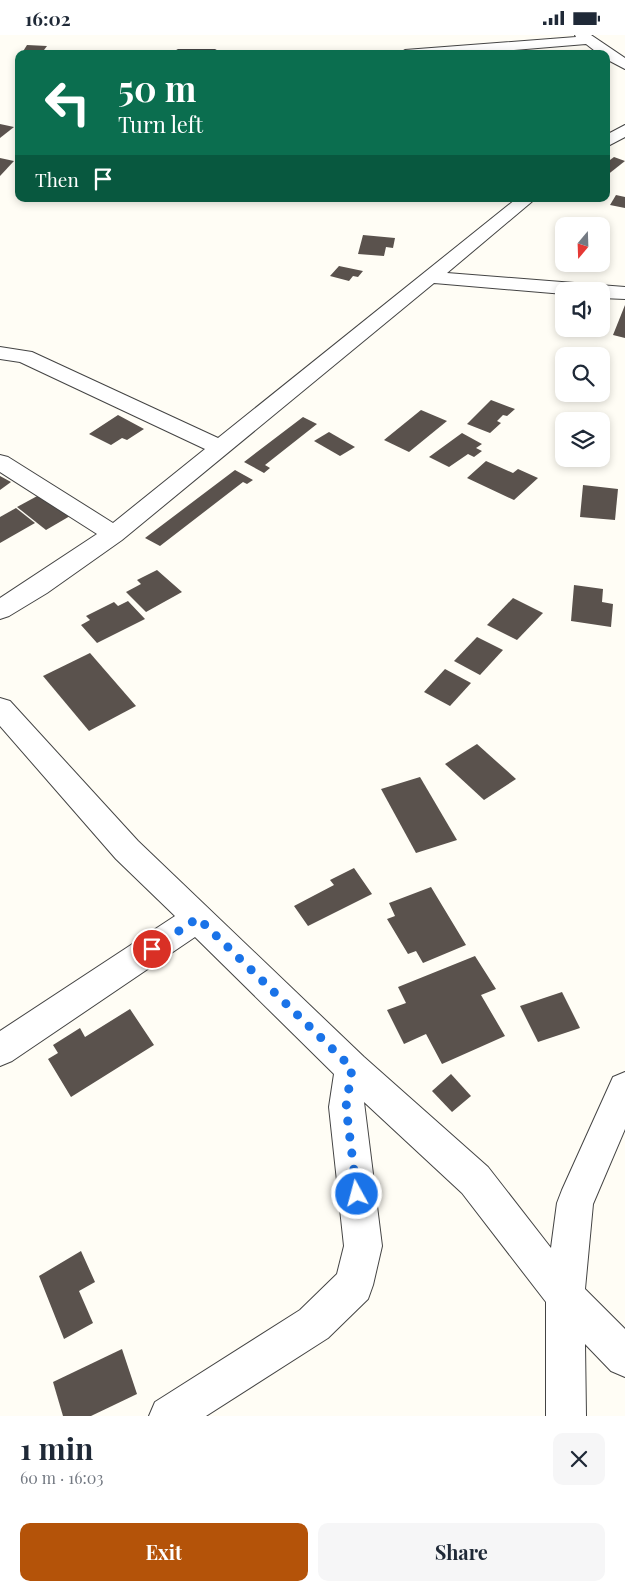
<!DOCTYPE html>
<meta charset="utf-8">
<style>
:root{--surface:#fff;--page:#f6f6f7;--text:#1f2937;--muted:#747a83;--accent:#b45309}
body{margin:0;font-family:"Playfair Display",serif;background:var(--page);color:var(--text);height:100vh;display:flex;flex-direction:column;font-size:19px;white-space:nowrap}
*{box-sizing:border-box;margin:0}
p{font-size:16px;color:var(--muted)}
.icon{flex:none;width:28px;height:28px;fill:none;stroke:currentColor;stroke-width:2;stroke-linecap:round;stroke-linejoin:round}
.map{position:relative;height:1381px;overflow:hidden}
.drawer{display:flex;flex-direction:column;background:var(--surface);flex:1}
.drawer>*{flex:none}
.guide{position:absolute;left:15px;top:15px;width:595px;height:152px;border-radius:10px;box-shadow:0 2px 8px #0003;background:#0b6e4f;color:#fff;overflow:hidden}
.needle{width:32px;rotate:199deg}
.buttons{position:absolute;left:555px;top:182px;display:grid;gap:10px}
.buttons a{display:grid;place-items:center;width:55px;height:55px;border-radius:10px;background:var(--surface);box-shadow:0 2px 8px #0003;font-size:25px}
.pin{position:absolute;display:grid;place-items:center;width:42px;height:42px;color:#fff;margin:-21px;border:2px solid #fff;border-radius:50%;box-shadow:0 1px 5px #0007}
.me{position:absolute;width:55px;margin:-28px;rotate:353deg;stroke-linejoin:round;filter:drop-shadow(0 0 4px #0008)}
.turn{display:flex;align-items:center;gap:18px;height:105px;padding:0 20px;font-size:22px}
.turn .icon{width:65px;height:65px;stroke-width:2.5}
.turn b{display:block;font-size:35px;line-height:42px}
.then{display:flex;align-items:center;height:48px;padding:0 20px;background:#0003;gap:10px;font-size:19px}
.round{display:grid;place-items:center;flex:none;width:52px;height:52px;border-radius:10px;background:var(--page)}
.summary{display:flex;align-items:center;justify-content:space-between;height:85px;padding:0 20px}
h1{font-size:30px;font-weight:700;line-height:38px}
.cta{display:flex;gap:10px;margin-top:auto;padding:10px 20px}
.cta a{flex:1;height:58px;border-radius:10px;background:var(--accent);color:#fff;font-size:20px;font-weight:700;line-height:58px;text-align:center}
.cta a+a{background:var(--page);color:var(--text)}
.status{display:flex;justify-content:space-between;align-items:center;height:35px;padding:0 25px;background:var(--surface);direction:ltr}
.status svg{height:14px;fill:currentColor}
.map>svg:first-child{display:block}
.building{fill:#5a524d}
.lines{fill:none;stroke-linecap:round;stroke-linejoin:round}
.minor-casing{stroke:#444;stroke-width:2}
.minor{fill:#fff;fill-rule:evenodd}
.route{stroke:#1a73e8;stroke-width:9;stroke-dasharray:0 16.2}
</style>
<div class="status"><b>16:02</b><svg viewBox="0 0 49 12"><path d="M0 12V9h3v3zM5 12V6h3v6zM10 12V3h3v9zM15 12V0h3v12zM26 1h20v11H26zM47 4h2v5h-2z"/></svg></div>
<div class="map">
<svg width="625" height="1381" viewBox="0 0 625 1381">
<rect width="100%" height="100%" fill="#fffdf5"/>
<g class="building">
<path d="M27 10 47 11 41 19 22 18Z"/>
<path d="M0 89 14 92 0 103Z"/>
<path d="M614 122 625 126 606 141V128Z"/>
<path d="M0 123 14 126 0 141Z"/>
<path d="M616 160 625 162V173L610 170Z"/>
<path d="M363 200 395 203 393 213 386 212 384 221 358 219Z"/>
<path d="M339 231 363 236 358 242 353 241 349 246 330 241Z"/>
<path d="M625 270V303L613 300Z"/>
<path d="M491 365 515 374 507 381 503 380 497 386 501 388 490 398 467 389Z"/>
<path d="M421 375 447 386 409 417 384 405Z"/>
<path d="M118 380 144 394 127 405 122 403 111 410 89 399Z"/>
<path d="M303 382 317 389 265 430 270 433 264 438 244 427Z"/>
<path d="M329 397 355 412 340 421 314 406Z"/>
<path d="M462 398 482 409 476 413 482 416 474 422 468 419 449 432 429 422Z"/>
<path d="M486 426 513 438 518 434 538 443 514 465 467 443Z"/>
<path d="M235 435 253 445 247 449 243 447 160 511 145 503Z"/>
<path d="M0 441 11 447 0 455Z"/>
<path d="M583 450 618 454 615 485 580 482Z"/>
<path d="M41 459 70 481 46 495 17 472Z"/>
<path d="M16 473 35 488 0 508V482Z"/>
<path d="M157 535 182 557 146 577 126 557 141 549 137 545Z"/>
<path d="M574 550 603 554 602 567 613 569 611 592 571 586Z"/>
<path d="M513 563 543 578 517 605 487 590Z"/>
<path d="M128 566 145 584 97 608 81 590 90 585 86 581 114 567 118 571Z"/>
<path d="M477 602 503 615 480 640 454 626Z"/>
<path d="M90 618 136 671 89 696 43 641Z"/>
<path d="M445 634 471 648 450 671 424 657Z"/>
<path d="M477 709 516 744 484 765 445 729Z"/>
<path d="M420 742 457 805 416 818 381 754Z"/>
<path d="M354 833 372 859 308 891 294 871 334 850 330 845Z"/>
<path d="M431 852 466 910 423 928 416 916 408 919 387 884 395 881 389 868Z"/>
<path d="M475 921 496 954 481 960 505 1001 442 1029 426 999 404 1009 387 975 406 968 398 952Z"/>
<path d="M562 957 580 993 538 1007 520 971Z"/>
<path d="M130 974 154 1010 71 1062 48 1024 58 1018 53 1010 80 993 85 1002Z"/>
<path d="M451 1039 471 1061 452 1077 432 1056Z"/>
<path d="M81 1216 95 1247 79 1256 93 1288 64 1304 39 1241Z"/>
<path d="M122 1314 137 1359 91 1381H63L53 1347Z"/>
</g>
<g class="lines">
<g class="minor-casing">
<g id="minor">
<path d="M575 0H591L625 23V34L606 24V19H599L586 9 465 19H398L405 15 576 2Z"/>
<path d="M178 15H215L222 19H171Z"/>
<path d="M625 90V102L606 112V100Z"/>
<path d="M516 164H535L447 238 625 252V264L601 263V256H564V259L434 248 122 505 47 558 9 581 0 584V563L97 499 0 437V420L8 422 113 488 205 414 20 327 0 324V312L32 317 218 403Z"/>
<path d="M0 663 10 666 138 806 364 1022 488 1132 551 1213 557 1168 562 1155 613 1042 625 1037V1094L593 1169 585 1254 625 1294V1342L611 1336 585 1309 586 1381H546V1267L462 1158 364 1067 382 1211 373 1250 368 1264 328 1303 206 1381H149L155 1367 300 1275 337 1239 344 1211 329 1072 334 1039 195 902 12 1026 0 1031V996L175 881 116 824 0 691Z"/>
</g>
</g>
<use href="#minor" class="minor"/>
</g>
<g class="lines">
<path class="route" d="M152 914 198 883 352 1033 346 1072 357 1159"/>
</g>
</svg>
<div class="buttons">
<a><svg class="needle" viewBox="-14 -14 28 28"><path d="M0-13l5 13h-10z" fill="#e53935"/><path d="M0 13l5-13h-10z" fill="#747a83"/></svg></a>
<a><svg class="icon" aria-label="sound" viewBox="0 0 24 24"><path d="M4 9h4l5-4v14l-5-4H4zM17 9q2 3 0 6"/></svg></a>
<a><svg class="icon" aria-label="search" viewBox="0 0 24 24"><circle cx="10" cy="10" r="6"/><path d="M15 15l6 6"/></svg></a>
<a><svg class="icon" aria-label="layers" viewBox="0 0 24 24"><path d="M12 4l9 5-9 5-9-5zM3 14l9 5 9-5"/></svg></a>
</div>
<div class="pin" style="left:152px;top:914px;background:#d93025"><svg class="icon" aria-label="arrive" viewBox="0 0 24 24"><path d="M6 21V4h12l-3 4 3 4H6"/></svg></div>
<svg class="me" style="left:357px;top:1159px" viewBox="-20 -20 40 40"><circle r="17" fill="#1a73e8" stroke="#fff" stroke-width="3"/><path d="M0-11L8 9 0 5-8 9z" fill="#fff"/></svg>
<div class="guide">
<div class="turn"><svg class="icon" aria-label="left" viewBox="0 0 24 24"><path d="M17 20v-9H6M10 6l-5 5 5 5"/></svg><div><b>50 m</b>Turn left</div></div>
<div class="then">Then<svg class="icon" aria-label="arrive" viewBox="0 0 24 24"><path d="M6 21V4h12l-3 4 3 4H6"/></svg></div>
</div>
</div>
<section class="drawer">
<div class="summary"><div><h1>1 min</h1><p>60 m · 16:03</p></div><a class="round"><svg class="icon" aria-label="close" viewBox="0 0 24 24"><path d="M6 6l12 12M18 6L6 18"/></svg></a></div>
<div class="cta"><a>Exit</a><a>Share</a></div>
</section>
